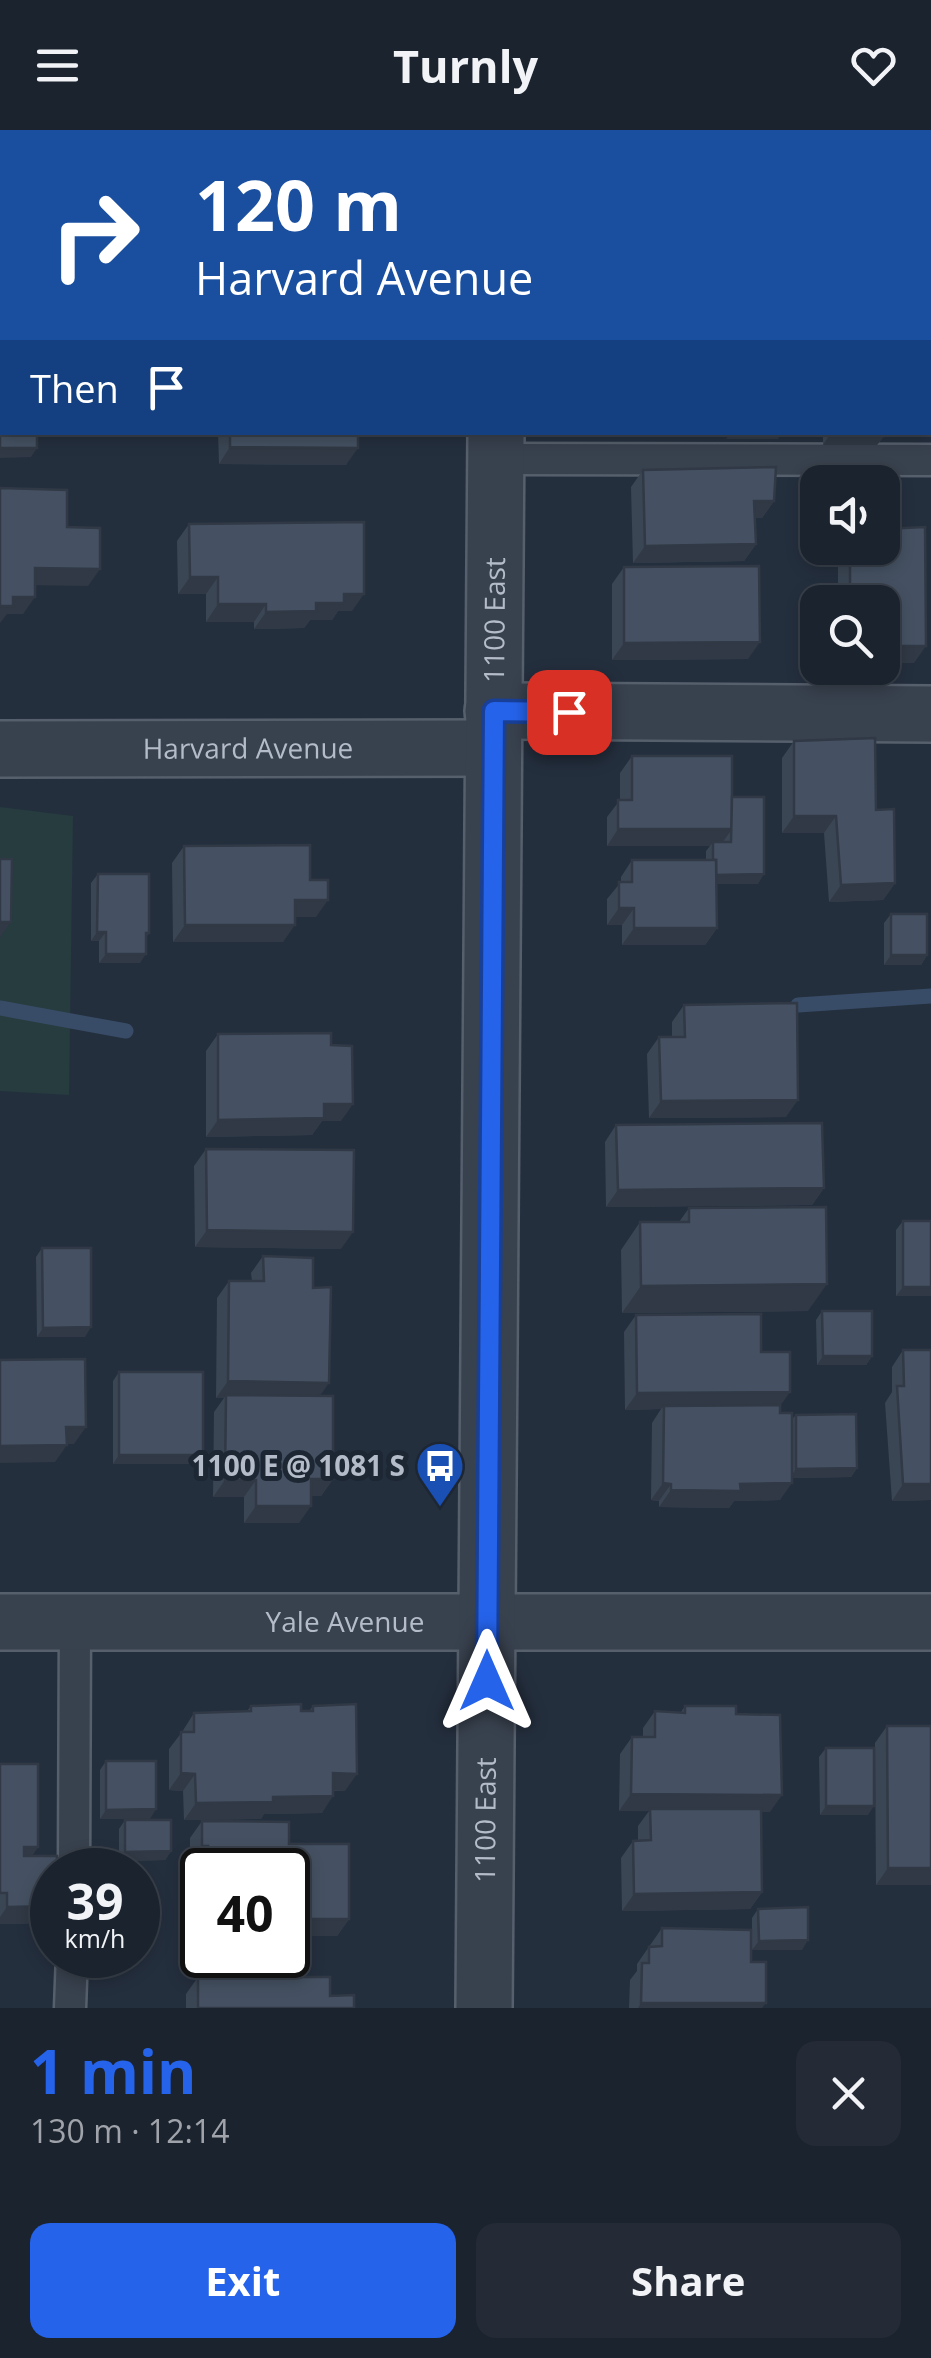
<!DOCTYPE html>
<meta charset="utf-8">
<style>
:root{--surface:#1b232e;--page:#242b36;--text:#f1f3f6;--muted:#a0a4aa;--line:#39404a;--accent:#2563eb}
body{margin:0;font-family:"Open Sans",sans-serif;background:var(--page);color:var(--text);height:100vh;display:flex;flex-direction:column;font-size:38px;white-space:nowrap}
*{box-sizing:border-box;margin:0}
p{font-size:32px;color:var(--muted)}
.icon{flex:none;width:55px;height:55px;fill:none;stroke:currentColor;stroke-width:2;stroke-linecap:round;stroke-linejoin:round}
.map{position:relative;height:1878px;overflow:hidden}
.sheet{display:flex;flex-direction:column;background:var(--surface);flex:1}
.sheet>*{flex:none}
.top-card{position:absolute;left:0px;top:0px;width:932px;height:305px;box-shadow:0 5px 15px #0003,0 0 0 2px var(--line);background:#1a4fa0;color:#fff;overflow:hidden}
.fabs{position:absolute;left:800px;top:335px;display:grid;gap:20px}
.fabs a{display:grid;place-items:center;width:100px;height:100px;border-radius:20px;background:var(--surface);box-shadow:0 5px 15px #0003,0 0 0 2px var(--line);font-size:50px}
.speed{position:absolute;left:30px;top:1718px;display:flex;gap:20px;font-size:50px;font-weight:700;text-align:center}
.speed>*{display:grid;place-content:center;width:130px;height:130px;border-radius:50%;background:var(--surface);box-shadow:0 5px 15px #0003,0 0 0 2px var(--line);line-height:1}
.speed small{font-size:25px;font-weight:400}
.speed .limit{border:5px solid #111;border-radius:15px;background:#fff;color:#111}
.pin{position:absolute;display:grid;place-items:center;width:85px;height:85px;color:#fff;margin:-42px;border-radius:20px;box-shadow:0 5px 15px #0006}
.me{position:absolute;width:110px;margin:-55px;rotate:0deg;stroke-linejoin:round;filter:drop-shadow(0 0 8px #0008)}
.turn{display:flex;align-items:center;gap:35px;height:210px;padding:0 30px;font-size:45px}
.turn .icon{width:130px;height:130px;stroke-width:2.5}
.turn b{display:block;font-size:70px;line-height:85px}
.then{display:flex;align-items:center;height:95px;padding:0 30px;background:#0003;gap:20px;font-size:38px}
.round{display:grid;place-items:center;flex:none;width:105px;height:105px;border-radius:20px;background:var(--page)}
.overview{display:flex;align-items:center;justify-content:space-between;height:170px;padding:0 30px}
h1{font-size:60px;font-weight:700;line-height:75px;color:var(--accent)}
.button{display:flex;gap:20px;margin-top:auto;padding:20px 30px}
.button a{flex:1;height:115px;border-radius:20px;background:var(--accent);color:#fff;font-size:40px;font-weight:700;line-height:115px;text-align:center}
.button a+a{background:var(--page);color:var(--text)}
header{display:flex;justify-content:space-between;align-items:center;height:130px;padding:0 30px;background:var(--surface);font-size:45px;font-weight:700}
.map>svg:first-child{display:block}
.green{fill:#263c3f}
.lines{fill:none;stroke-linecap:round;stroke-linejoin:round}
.stream{stroke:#394c67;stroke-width:15}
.service-casing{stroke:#565f6c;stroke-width:35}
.minor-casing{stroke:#565f6c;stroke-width:60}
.tertiary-casing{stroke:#565f6c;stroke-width:60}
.service{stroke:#38414e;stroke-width:30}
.minor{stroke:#38414e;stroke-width:55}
.tertiary{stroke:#38414e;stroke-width:55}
.wall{fill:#3b4654}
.shaded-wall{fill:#303945}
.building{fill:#455162;stroke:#303945;stroke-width:2.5}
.route-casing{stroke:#184099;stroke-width:25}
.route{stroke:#2563eb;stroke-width:18}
.labels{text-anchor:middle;stroke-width:10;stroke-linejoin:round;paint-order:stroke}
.street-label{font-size:28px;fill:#b4bcc9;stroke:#1d2633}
.poi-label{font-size:28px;font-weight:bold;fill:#b4bcc9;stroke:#1d2633;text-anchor:end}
</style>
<header><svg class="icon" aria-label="menu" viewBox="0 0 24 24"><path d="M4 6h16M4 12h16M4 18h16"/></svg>Turnly<svg class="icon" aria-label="heart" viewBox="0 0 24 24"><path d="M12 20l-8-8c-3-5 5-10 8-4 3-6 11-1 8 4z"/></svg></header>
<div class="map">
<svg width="931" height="1878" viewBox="0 0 931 1878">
<rect width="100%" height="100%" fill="#242f3e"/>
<path class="green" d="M0 677 73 686 69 965 0 961Z"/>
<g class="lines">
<g class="stream">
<path d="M798 875 931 866"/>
<path d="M0 878 126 901"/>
</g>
<g class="service-casing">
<g id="service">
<path d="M495 329 931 330"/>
<path d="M74 1740 75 1492"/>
<path d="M70 1878 72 1825"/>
</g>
</g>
<g class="minor-casing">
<g id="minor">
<path d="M493 581 931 584"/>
<path id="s1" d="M0 619 493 618"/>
<path id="s2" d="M0 1492H931"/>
</g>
</g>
<g class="tertiary-casing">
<g id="tertiary">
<path d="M498 2V0"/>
<path id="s3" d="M484 1878 496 302"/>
</g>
</g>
<use href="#service" class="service"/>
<use href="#minor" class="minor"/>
<use href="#tertiary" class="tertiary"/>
</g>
<g class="wall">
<path d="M218 302H358L346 335 219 334Z"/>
<path d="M823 302H884V306L877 315H823Z"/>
<path d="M643 340 774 371 762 388H755L756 414 744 431 633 433 631 357Z"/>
<path d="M189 394 352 481H338L332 490H310L304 498 254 499V492H206V464H178L177 411Z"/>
<path d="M838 418H882L914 533H882V472H838Z"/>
<path d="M624 437 748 529 612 530V454Z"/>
<path d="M794 611 876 680 895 753 883 770 829 772 824 703H782V628Z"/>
<path d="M632 626 732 667 758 754H716L717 798 705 815H622V795H607V769L621 752V747L632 730H706V721L710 716H607V687L620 670V643Z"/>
<path d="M184 716 310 750 316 787H295L283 812H173L172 733Z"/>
<path d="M98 744 149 803 146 807 140 833H99V811H91V753Z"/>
<path d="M891 784 927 825 921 835H884V793Z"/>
<path d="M684 875 786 987 649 988 647 924 659 907H672V892Z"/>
<path d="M218 904 331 915 341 991H322L312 1005 206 1007V921Z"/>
<path d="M616 995 824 1058 812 1075 606 1077 605 1012Z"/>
<path d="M206 1019 341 1119 195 1117 194 1036Z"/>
<path d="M689 1078 808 1181 622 1183 621 1120 640 1092H679Z"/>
<path d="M903 1091 931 1166H896V1100Z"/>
<path d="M42 1118 85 1207H37L36 1127Z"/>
<path d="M263 1126 313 1158 320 1266 333 1349 321 1366H311L299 1393H244V1367H213L214 1282 224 1268H216L217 1168 229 1151H252L251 1143Z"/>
<path d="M822 1181 872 1226 866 1235H817L816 1190Z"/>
<path d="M636 1185 761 1222 780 1276V1283L792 1289 796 1285 857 1338 851 1347 792 1348 780 1370 734 1371 729 1378 659 1377V1371L651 1370 652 1293 661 1279 625 1280 624 1202Z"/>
<path d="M903 1220 931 1370 892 1371 885 1273 892 1262V1237Z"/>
<path d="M119 1242 196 1334H113V1251Z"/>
<path d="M251 1576 301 1581H309L313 1576 345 1661H333L322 1683 264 1684 261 1689 184 1690 183 1661 169 1660V1619L182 1602 194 1583 247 1581Z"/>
<path d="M685 1576 736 1584 770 1682H761L762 1762 750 1779 622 1781 621 1728 633 1711H638V1696L649 1681H619L620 1624 632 1607H643V1598L655 1581 681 1582Z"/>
<path d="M887 1596 931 1755H876L875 1613Z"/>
<path d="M826 1618 868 1685H820L819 1627Z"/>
<path d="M106 1631 150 1689H100V1640Z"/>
<path d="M0 1634 32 1726 48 1793 0 1794Z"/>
<path d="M125 1690 171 1721 165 1730 119 1731V1699Z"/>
<path d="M202 1691 289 1714 349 1789 337 1806H288V1740H202V1806H191L192 1776 196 1769V1733H190V1708Z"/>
<path d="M758 1779 802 1820H752V1788Z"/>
<path d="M662 1798 751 1832 762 1878H629L630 1850 637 1841V1834Z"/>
<path d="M198 1847 330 1866 354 1878H186V1864Z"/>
</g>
<g class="shaded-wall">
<path d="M731 302H782L778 309H726Z"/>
<path d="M829 306H884L877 315H823Z"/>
<path d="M230 317 358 318 346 335 219 334Z"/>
<path d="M0 318H37L31 327 0 328Z"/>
<path d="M754 371H774L762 388H742Z"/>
<path d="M756 414 744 431 633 433 645 416Z"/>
<path d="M35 438 100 439 88 456 23 455Z"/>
<path d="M190 447H218L206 464H178Z"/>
<path d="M344 464H364L352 481H338L332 490H310L304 498 254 499 266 482 316 473Z"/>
<path d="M13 467H35L23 484H7L0 493V476Z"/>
<path d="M218 474H266L254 492H206Z"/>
<path d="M760 512 748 529 612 530 624 513Z"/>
<path d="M882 516H926L914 533H882Z"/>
<path d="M794 686H836L824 703H782Z"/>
<path d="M618 699H732L720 716 713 712 710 716H607Z"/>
<path d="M764 744 758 754H707L713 745Z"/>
<path d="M895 753 883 770 829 772 841 755Z"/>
<path d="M295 770H328L316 787H283Z"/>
<path d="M619 778H634L622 795H607Z"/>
<path d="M0 792H11L0 808Z"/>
<path d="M185 795H295L283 812H173Z"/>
<path d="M634 798H717L705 815H622Z"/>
<path d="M97 802H106L99 811H91Z"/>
<path d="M106 824H146L140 833H99Z"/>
<path d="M891 825H927L921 835H884Z"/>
<path d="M798 970 786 987 649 988 661 971Z"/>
<path d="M324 974H353L341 991H322L312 1005 206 1007 218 990Z"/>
<path d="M824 1058 812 1075 606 1077 618 1060Z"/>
<path d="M207 1100 353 1102 341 1119 195 1117Z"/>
<path d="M827 1154 808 1181 622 1183 641 1156Z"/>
<path d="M903 1157H931V1166H896Z"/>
<path d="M91 1197 85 1207H37L43 1198Z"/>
<path d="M823 1226H872L866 1235H817Z"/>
<path d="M228 1251 329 1253 317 1270 226 1265 224 1268H216Z"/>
<path d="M790 1262 778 1279 664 1276 661 1279 625 1280 637 1263Z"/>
<path d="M66 1297H86L74 1314H54Z"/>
<path d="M67 1315 55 1332 0 1333V1316Z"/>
<path d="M119 1325H203L196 1334H113Z"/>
<path d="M857 1338 851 1347 790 1348 796 1339Z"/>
<path d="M311 1349H333L321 1366H299Z"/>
<path d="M225 1350H256L244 1367H213Z"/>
<path d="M663 1353 671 1354 659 1371 651 1370Z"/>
<path d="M792 1353 780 1370 734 1371 729 1378 659 1377 671 1360 740 1354Z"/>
<path d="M903 1354H931V1370L892 1371Z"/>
<path d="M256 1376H311L299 1393H244Z"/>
<path d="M181 1643 195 1644 183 1661 169 1660Z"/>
<path d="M333 1643 357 1644 345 1661 322 1660Z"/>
<path d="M631 1664 782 1665 770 1682 619 1681Z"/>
<path d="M333 1666 322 1683 264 1684 261 1689 184 1690 196 1673 273 1667Z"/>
<path d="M826 1676H874L868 1685H820Z"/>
<path d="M156 1679 150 1689H100L106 1680Z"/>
<path d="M202 1716H208L196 1733H190Z"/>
<path d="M24 1717H38L27 1734H12Z"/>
<path d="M171 1721 165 1730 119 1731 125 1722Z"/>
<path d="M888 1738H931V1755H876Z"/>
<path d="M762 1762 750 1779 622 1781 634 1764Z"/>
<path d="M52 1776V1787L48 1793 0 1794V1787L7 1777Z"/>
<path d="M288 1789H349L337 1806H288Z"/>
<path d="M202 1790V1806H191Z"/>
<path d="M808 1810 802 1820H752L759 1811Z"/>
<path d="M641 1873H766L762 1878H638Z"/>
</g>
<g class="building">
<rect x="109" y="0" width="63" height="2"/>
<rect x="659" y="0" width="121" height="2"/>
<path d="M865 0H931V25L930 2H865Z"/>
<path d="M0 247H2V302H37V318H0Z"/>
<path d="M230 302H358V318L230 317Z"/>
<rect x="829" y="302" width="55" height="4"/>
<path d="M776 337 774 371H754L756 414 645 416 643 340Z"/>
<path d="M0 358 67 360V397L100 398V439L35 438V467H13V476H0Z"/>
<path d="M364 392V464H344V473H316V481L266 482V474H218V447H190L189 394Z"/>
<path d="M925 397 926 516H882V472H850V418H882V399Z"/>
<path d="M759 436 760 512 624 513V437Z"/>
<path d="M875 608 876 680 894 679 895 753 841 755 836 686H794V611Z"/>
<path d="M632 626H732V699H618V670H632Z"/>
<path d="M732 667H764V744L716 745V730H713V712H731Z"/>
<path d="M310 715V750H328V770H295V795H185L184 716Z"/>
<path d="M0 729H12L11 792H0Z"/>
<path d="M632 730H716L717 798H634V778H619V752H632Z"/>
<path d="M98 744H149V803H146V824H106V802H97Z"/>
<rect x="891" y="784" width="36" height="41"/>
<path d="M797 873 798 970 661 971 659 907H685L684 875Z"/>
<path d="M331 903V915L352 916 353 974H324V988L218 990V904Z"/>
<path d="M822 993 824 1058 618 1060 616 995Z"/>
<path d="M206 1019 354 1020 353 1102 207 1100Z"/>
<path d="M826 1077 827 1154 641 1156 640 1092H689V1078Z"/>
<rect x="903" y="1091" width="28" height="66"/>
<path d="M42 1118H91V1197L43 1198Z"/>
<path d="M263 1126 313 1128V1158L331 1157 329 1253 228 1251 229 1151H264Z"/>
<path d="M822 1181H872V1226H823Z"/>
<path d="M761 1184V1222H790V1262L637 1263 636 1185Z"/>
<path d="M903 1220H931V1354H903L897 1256H904Z"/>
<path d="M85 1229 86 1297H66L67 1315 0 1316V1230Z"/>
<rect x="119" y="1242" width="84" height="83"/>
<path d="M226 1265 333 1266V1349H311V1376H256V1350H225Z"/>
<path d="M780 1275V1283H792V1353L740 1354 741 1361 671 1360V1354L663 1353 664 1276Z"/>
<path d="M856 1284 857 1338 796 1339V1285Z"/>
<path d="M301 1574V1581H313V1576L356 1574 357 1644 333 1643V1666L273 1667V1672L196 1673 195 1644 181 1643V1602H194V1583L251 1581V1576Z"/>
<path d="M685 1576H736V1584L780 1585 782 1665 631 1664 632 1607H655V1581L685 1583Z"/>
<path d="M887 1596H931V1738H888Z"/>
<rect x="826" y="1618" width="48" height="58"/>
<path d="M106 1631H156V1679L106 1680Z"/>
<path d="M0 1634H38V1717H24V1726H57V1736H61V1740H52V1776L7 1777V1763H0Z"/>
<path d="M650 1679H761L762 1762 634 1764 633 1711 651 1710Z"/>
<path d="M125 1690H171V1721L125 1722Z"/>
<path d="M202 1691 289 1692V1714H349V1789H288V1740H208V1716H202Z"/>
<path d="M808 1777V1810L759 1811 758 1779Z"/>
<path d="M662 1798 751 1800V1832H766V1873H641L642 1833H649V1817L662 1816Z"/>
<path d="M198 1847H330V1866L354 1865V1878H198Z"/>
</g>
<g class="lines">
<g class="route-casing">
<path id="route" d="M487 1551 494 581 569 582"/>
</g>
<use href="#route" class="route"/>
</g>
<defs>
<g id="bus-pin" transform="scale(2.5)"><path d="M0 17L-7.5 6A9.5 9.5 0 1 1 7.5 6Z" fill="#1a4fb4" stroke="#1d2633"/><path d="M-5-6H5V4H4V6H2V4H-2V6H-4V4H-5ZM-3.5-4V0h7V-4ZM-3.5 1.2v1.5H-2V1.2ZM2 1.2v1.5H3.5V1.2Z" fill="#fff"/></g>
</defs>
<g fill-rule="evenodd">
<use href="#bus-pin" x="440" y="1336"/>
</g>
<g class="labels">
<g class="street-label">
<text dy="10" stroke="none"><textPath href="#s3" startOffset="1388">1100 East</textPath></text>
<text dy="10" stroke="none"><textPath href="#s1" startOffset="248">Harvard Avenue</textPath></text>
<text dy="10" stroke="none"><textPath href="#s2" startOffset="345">Yale Avenue</textPath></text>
<text dy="10" stroke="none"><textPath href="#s3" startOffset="188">1100 East</textPath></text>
</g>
<g class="poi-label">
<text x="405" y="1346">1100 E @ 1081 S</text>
</g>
</g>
</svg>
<div class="fabs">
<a><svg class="icon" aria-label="sound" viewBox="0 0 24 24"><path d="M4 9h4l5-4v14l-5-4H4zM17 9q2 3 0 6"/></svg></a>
<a><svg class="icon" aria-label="search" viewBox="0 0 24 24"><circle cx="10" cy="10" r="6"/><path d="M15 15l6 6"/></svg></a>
</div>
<div class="speed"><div>39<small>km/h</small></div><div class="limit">40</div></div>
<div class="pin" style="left:569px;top:582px;background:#d93025"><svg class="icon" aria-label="arrive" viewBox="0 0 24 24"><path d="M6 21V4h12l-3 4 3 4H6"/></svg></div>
<svg class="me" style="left:487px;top:1551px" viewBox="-20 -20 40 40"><path d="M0-17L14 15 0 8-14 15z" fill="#2563eb" stroke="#fff" stroke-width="4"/></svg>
<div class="top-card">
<div class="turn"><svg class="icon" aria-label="right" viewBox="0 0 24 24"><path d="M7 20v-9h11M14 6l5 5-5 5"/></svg><div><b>120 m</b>Harvard Avenue</div></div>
<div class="then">Then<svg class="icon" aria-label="arrive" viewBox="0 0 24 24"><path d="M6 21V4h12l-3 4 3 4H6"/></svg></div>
</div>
</div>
<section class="sheet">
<div class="overview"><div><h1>1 min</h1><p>130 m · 12:14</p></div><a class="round"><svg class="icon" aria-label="close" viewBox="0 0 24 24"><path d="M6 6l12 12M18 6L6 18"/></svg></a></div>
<div class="button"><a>Exit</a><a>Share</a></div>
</section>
